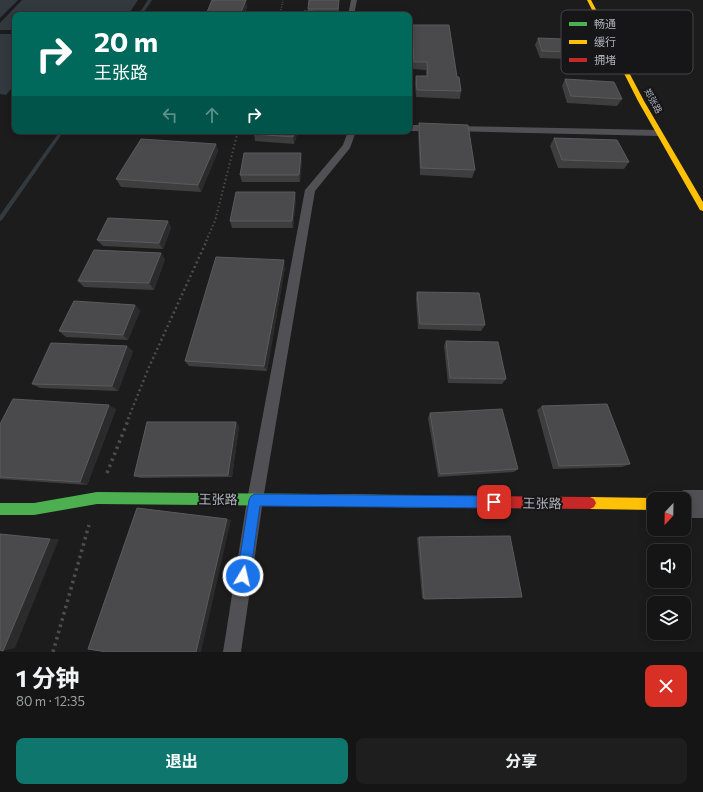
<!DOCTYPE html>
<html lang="zh">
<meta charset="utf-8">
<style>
:root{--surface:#151515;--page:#1e1e1e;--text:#f1f3f6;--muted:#9d9fa0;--line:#343434;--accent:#0f766e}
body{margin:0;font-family:Commissioner,"Noto Sans SC",sans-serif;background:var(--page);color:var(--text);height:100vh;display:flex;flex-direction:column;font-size:15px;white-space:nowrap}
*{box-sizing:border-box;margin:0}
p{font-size:13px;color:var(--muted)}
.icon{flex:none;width:22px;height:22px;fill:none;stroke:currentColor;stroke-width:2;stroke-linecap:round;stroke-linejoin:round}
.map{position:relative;height:652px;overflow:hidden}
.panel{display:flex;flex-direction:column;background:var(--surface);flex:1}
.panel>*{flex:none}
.top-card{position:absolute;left:12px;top:12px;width:400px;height:122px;border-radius:8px;box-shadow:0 2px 10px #0003,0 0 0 1px var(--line);background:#00695c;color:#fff;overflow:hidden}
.needle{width:26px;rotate:202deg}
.tools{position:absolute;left:647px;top:492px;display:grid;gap:8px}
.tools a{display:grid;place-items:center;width:44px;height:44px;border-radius:8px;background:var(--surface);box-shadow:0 2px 10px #0003,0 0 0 1px var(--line);font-size:20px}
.pin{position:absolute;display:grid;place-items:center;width:34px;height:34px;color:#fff;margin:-17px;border-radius:8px;box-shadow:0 2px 6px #0006}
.me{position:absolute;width:44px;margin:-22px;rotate:9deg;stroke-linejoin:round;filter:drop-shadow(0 0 3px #0008)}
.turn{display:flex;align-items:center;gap:14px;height:84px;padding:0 16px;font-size:18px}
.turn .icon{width:52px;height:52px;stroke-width:2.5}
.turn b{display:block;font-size:28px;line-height:34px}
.lanes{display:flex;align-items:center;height:38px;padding:0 16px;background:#0003;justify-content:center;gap:20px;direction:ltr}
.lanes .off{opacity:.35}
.round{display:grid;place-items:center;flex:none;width:42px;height:42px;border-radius:8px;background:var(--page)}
.overview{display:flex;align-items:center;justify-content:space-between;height:68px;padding:0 16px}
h1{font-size:24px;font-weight:700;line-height:30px}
.cta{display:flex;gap:8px;margin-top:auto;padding:8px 16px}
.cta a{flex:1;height:46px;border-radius:8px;background:var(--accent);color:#fff;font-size:16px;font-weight:700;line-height:46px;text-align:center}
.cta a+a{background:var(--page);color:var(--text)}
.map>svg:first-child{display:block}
.water{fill:#32393f}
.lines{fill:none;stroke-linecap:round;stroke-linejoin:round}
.stream{fill:#32393f;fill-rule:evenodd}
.path-far3{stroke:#4c4d4f;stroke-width:1.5;stroke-dasharray:1 1.5;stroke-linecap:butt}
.path-far2{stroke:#4c4d4f;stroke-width:2;stroke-dasharray:1.5 2.5;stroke-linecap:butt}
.path-far1{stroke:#4c4d4f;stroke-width:2.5;stroke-dasharray:2 3;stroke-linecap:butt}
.path{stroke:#4c4d4f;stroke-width:3.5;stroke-dasharray:2.5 4;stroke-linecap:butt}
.lane{fill:#515155;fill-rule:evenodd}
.street{fill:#515155;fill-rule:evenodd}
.fast{fill:#4caf50;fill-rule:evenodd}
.slow{fill:#ffc107;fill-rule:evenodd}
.jam{fill:#c62828;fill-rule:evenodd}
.wall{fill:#3e3e3f}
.shaded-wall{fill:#2b2b2c}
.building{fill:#4a4a4d;stroke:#5a5b5e}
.route{fill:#1a73e8;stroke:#114b97}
.labels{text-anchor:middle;stroke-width:4;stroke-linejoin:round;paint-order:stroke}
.far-street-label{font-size:9px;fill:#afb3bb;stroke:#161618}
.near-street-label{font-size:13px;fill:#afb3bb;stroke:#161618}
.key{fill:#161618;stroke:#444549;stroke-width:1}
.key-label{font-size:11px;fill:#afb3bb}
</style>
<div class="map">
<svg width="703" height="652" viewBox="0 0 703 652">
<rect width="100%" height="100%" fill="#1c1c1c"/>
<g class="water">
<path d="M0 0H18L0 18Z"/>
<path d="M22 0H138L128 15H15V30H0V23Z"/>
<path d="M0 34H15V84L6 95 0 94Z"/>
</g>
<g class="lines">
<g class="stream">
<path d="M148 0H152L142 15H138Z"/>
<path d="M60 131H64L2 220 0 221V215Z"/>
</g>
<path class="path-far3" d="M280 15 283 0"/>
<path class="path-far2" d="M206 241 215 221 238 131"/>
<path class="path-far1" d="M128 419 149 367 207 240"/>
<g class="path">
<path d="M107 473 129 418"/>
<path d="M53 652 89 525"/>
</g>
<g class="lane">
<path d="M351 0H357L354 15H348Z"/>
<path d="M409 125H434L438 128 434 131H409Z"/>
<path d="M452 126 659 130 663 133 659 136 449 131V127Z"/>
<path d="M345 131H353L355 134 350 148 315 191 263 500 241 652H223L247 500 305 190 343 145 347 134Z"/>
</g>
<path class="street" d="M684 490H703V518H684V499H672L674 494Z"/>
<path class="fast" d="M97 492 323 494 327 496 329 500 327 504 323 506 97 504 34 515H0V503H34Z"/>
<g class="slow">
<path d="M587 0H591L644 101 703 202V211L700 210 638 101Z"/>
<path d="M323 494 460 496 464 498 466 502 464 506 460 508 323 506 319 504 317 500 319 496Z"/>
<path d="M590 497 654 498 656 499H654V510L590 509 586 507 584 503 586 499Z"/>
</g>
<path class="jam" d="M460 496 590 497 594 499 596 503 594 507 590 509 460 508 456 506 454 502 456 498Z"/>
</g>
<g class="wall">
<path d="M339 0V15H303L308 11V9Z"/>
<path d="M246 3 247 7 244 15H202L208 14 207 12Z"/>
<path d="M412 25 457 77 461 91 460 99 416 97 415 83 416 76H426V70L413 69 411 32Z"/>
<path d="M538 38 598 53 594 60 540 58 535 45Z"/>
<path d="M565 79 622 99 617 106 567 103 562 86Z"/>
<path d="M419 123 475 170 472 178 420 175 418 130Z"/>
<path d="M255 131H298L294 144 255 141 254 134Z"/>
<path d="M554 138 629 162 624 169 558 168 550 146Z"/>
<path d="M216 144 218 151 201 192 121 187 116 179Z"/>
<path d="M302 160 300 182H242L240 175Z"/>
<path d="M296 199 293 228H232L230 221Z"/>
<path d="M168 221 171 228 163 249 103 246 97 240Z"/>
<path d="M165 259 154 290 84 287 78 281Z"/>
<path d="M285 267 267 371 189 366 185 361Z"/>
<path d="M417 292 485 325 481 331 418 329 416 298Z"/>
<path d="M135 305 140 311 128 340 66 337 59 331Z"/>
<path d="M446 341 506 379 502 384 448 383 444 346Z"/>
<path d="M133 351 118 391 40 388 32 384Z"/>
<path d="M542 406 630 464 622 467 553 469 537 410Z"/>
<path d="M116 409 87 485 0 479V424Z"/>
<path d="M430 413 518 469 514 472 438 477 428 418Z"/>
<path d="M239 426 232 477 140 478 134 476Z"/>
<path d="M419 537 424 599 422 598 417 538Z"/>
</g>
<g class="shaded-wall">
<path d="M245 0H247L246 3 247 7 244 15H242L241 12Z"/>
<path d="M295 131H298L294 144 293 137Z"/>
<path d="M216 144 218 151 201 192 198 185Z"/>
<path d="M301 153 302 160 300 182 299 175Z"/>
<path d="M295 192 296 199 293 228 292 221Z"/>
<path d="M168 221 171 228 163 249 159 243Z"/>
<path d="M161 253 165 259 154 290 149 283Z"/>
<path d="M284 260 285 267 267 371 264 366Z"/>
<path d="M135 305 140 311 128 340 123 335Z"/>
<path d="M127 346 133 351 118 391 112 386Z"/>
<path d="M109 405 116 409 87 485 80 482Z"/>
<path d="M236 422 239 426 232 477 228 475Z"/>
<path d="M227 519 231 520 201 652H196Z"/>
<path d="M50 539H59L15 648 3 651Z"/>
</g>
<g class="building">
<path d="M212 0H246L241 12H207Z"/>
<path d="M309 0H339L338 9H308Z"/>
<path d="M304 11 333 12V15H303Z"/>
<path d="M203 14 234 15H202Z"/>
<path d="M412 25H449L457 77H459L461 91 417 90 416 76H428L427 62H414Z"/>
<path d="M538 38 591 40 598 53 542 51Z"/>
<path d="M565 79 614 82 622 99 571 96Z"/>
<path d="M419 123 468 125 475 170 421 168Z"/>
<path d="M255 131H295L293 137 254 134Z"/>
<path d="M554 138 617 140 629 162 562 160Z"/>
<path d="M141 139 216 144 198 185 116 179Z"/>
<path d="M244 153H301L299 175H240Z"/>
<path d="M236 192H295L292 221H230Z"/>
<path d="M108 218 168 221 159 243 97 240Z"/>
<path d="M94 250 161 253 149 283 78 281Z"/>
<path d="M216 257 284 260 264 366 185 361Z"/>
<path d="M417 292 479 293 485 325 420 324Z"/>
<path d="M74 301 135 305 123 335 59 331Z"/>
<path d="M446 341 498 342 506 379 450 378Z"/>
<path d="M51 343 127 346 112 386 32 384Z"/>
<path d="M13 399 109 405 80 482 0 477V424Z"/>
<path d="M607 404 630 464 559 466 542 406Z"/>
<path d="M502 409 518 469 440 474 430 413Z"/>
<path d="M147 422H236L228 475 134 476Z"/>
<path d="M137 508 227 519 196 652H107L88 649Z"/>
<path d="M0 534 50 539 3 651 0 650Z"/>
<path d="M510 536 522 597 424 599 419 537Z"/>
</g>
<path class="route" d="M255 494 494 496 498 498 500 502 498 506 494 508 260 506 250 576 248 580 243 582 239 580 237 576 249 500 251 496Z"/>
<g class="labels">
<g class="far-street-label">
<text transform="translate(653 101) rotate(61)" y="3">郑张路</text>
</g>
<g class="near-street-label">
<text transform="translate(218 499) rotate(1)" y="5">王张路</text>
<text transform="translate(542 503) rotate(1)" y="5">王张路</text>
</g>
</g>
<rect x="561" y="10" width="132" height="64" rx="6" class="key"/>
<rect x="569" y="22" width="18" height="4" fill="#4caf50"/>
<rect x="569" y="40" width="18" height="4" fill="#ffc107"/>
<rect x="569" y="58" width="18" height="4" fill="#c62828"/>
<g class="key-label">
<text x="594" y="28">畅通</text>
<text x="594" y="46">缓行</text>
<text x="594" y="64">拥堵</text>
</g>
</svg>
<div class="tools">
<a><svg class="needle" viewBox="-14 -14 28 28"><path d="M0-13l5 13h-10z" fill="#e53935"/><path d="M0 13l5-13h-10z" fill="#9d9fa0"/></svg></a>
<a><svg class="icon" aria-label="sound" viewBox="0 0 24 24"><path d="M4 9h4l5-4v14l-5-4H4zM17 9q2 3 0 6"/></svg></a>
<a><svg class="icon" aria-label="layers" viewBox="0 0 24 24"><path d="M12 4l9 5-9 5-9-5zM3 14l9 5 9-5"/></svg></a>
</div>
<div class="pin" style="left:494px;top:502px;background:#d93025"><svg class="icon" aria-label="arrive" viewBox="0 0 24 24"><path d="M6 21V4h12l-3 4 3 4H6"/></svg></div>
<svg class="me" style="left:243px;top:576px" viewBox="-20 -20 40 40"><circle r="17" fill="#1a73e8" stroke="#fff" stroke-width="3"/><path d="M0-11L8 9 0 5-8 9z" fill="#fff"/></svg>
<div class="top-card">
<div class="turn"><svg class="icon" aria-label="right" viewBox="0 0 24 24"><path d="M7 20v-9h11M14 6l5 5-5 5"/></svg><div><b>20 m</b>王张路</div></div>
<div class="lanes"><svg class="icon off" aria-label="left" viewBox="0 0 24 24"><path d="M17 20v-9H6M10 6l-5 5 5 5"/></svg><svg class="icon off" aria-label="ahead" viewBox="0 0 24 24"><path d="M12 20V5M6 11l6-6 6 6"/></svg><svg class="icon" aria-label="right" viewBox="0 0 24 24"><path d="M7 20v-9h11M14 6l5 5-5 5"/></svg></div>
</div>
</div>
<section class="panel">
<div class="overview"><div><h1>1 分钟</h1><p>80 m · 12:35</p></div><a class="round" style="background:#d93025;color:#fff"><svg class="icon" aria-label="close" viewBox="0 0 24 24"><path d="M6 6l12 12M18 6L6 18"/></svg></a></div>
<div class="cta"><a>退出</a><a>分享</a></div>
</section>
